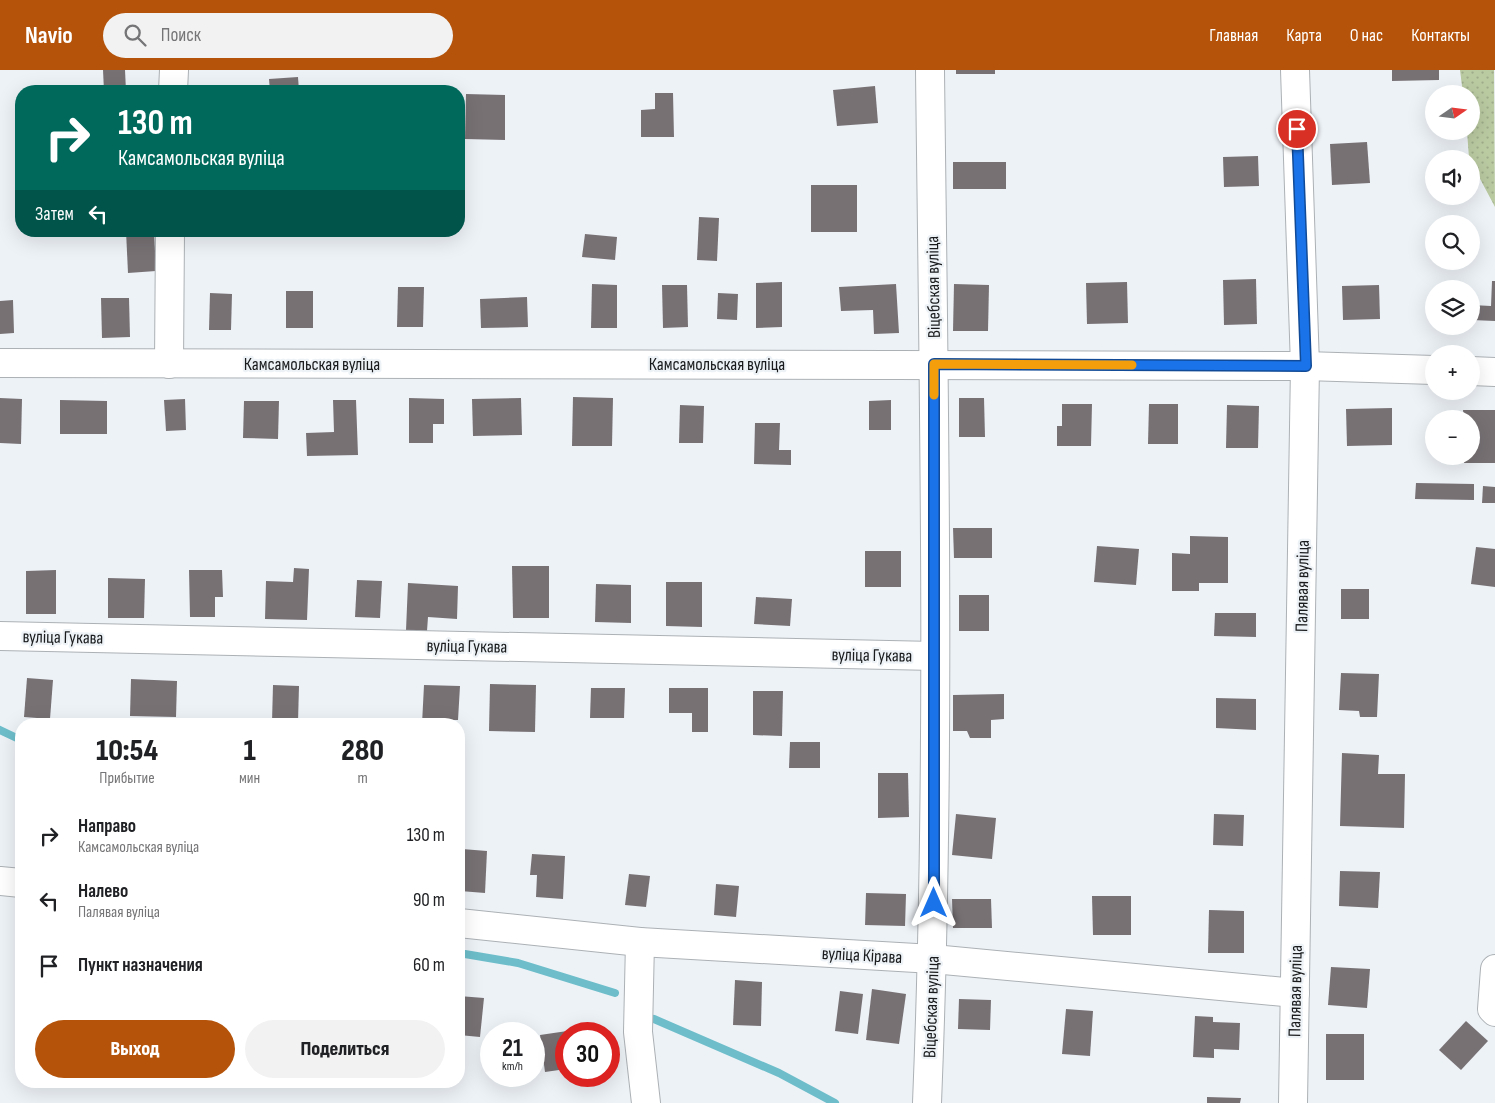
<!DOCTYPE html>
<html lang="ru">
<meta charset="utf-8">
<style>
:root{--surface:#fff;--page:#f2f2f2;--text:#202124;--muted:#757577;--accent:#b45309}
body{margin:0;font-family:"Sofia Sans Condensed",sans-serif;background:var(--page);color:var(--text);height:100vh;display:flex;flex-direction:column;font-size:19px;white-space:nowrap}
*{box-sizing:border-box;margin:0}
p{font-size:16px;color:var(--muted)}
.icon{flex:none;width:28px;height:28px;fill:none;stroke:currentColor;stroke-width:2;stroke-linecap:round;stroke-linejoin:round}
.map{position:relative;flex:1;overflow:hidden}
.panel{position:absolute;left:15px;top:648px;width:450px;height:370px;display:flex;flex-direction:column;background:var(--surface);border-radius:20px;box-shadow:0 5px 20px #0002}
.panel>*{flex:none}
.top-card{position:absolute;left:15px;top:15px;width:450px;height:152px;border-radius:20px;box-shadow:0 5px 20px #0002;background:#00695c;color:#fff;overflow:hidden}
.needle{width:32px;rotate:76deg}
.buttons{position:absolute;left:1425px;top:15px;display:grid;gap:10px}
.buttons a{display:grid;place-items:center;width:55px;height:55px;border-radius:50%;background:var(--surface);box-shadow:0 5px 20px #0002;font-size:25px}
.speed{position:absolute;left:480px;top:952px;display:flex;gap:10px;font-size:25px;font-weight:700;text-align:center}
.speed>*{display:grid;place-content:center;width:65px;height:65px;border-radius:50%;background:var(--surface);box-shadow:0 5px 20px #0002;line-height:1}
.speed small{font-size:12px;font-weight:400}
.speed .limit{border:8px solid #d22;background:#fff;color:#111}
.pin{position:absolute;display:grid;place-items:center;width:42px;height:42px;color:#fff;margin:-21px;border:2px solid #fff;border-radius:50%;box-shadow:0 1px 5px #0007}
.me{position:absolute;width:55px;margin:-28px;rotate:0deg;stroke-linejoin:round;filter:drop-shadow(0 0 4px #0008)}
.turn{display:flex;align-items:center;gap:18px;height:105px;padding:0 20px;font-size:22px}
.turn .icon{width:65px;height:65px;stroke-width:2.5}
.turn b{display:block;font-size:35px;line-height:42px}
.then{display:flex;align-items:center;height:48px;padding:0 20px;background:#0003;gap:10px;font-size:19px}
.eta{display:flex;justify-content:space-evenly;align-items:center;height:85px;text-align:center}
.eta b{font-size:30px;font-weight:800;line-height:35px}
.primary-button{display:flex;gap:10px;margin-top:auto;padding:10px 20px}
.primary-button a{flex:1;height:58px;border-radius:30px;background:var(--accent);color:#fff;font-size:20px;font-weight:800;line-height:58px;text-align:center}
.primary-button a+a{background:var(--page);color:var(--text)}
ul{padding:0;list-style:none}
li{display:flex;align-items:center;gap:15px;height:65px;padding:0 20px}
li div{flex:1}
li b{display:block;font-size:19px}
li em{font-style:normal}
header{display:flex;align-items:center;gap:30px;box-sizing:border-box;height:70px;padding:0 25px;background:var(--accent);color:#fff}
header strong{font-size:24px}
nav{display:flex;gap:28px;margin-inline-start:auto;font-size:18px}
.search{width:350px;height:45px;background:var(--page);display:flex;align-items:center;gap:12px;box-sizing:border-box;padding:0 18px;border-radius:28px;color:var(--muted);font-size:19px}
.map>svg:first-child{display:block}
.grass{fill:url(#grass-dots)}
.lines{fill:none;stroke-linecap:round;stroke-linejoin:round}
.stream{stroke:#6dbeca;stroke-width:8}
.building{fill:#777174}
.minor-casing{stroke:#acb1b5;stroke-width:30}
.minor{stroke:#fff;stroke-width:28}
.route-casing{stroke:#114b97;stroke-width:12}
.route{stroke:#1a73e8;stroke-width:9}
.slow{stroke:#f59e0b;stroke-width:9}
.labels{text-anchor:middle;stroke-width:4.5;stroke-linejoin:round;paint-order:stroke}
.street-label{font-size:18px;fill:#191b1c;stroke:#edf2f7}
</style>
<header>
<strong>Navio</strong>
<div class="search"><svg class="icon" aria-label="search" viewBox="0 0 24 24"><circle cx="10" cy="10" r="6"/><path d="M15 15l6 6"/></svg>Поиск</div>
<nav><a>Главная</a><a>Карта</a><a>О нас</a><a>Контакты</a></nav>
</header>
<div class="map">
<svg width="1495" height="1033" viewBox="0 0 1495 1033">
<defs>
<pattern id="grass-dots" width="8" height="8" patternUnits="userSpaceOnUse" patternTransform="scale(1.25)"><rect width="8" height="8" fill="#bacaa1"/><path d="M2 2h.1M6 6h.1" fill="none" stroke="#9fad8a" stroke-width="1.8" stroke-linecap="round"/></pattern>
</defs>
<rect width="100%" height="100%" fill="#edf2f7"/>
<path class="grass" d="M1460 0H1494L1495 137 1469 88 1467 61H1471V24H1463Z"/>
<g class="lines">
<g class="stream">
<path d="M0 660 21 670"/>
<path d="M459 883 518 893 615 923"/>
<path d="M654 949 779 1003 835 1033"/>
</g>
</g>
<g class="building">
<path d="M103 0H125L126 21H104Z"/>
<rect x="956" y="0" width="39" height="4"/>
<path d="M1392 0H1439V10L1392 11Z"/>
<path d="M298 7 299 21H270L269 9Z"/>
<path d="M875 16 878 53 837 56 833 20Z"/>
<path d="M655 23H673L674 67H641V40L655 39Z"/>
<path d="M466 24 505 25V70L465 69Z"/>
<path d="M1367 72 1370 113 1332 115 1330 74Z"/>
<path d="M1258 86 1259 116 1224 117 1223 87Z"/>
<rect x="953" y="92" width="53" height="27"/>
<rect x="811" y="115" width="46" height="47"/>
<path d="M699 147 719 148 717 191 697 190Z"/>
<path d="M126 161H154L156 201 128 203Z"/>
<path d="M585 164 617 167 615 190 582 187Z"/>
<path d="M1256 209 1257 254 1224 255 1223 210Z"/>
<path d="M1492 211H1495V251L1472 250V235L1491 236Z"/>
<path d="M782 212V257L756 258V213Z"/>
<path d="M1127 212 1128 253 1087 254 1086 213Z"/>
<path d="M592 214 617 215V258H591Z"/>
<path d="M896 214 899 263 874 264 873 240 841 241 839 217Z"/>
<path d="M954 214 989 215 988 261H953Z"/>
<path d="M662 215H687L688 257 663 258Z"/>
<path d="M1379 215 1380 249 1343 250 1342 216Z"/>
<path d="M398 217H424L423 257H397Z"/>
<rect x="286" y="221" width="27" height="37"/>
<path d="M210 223 232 224 231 260H209Z"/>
<path d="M718 223 738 224 737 250 717 249Z"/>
<path d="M527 227 528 257 481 258 480 229Z"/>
<path d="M101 228H129L130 267 102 268Z"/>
<path d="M13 230 14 263 0 264V231Z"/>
<path d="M573 327 613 328 612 376H572Z"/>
<path d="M0 328 22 329 21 374 0 373Z"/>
<path d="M409 328 444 329V354H433V373H409Z"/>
<path d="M521 328 522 365 473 366 472 329Z"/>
<path d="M959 328H984L985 367H959Z"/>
<path d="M185 329 186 360 166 361 164 330Z"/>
<path d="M60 330 107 331V364H60Z"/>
<path d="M333 330H356L358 385 307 386 306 363 334 362Z"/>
<path d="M891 330V360H869V331Z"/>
<path d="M244 331H279L278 369 243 368Z"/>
<path d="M1062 334H1092L1091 376H1057V356H1062Z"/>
<path d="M1149 334H1178V374H1148Z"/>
<path d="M680 335 704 336 703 373H679Z"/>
<path d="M1227 335 1259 336 1258 378H1226Z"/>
<path d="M1392 338V375L1347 376 1346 339Z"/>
<path d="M1463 340H1495V393H1464V386H1471V349H1464Z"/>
<path d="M755 353H780L779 380H791V395L754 394Z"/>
<path d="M1416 413 1474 414V430L1415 429Z"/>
<path d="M1483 416 1495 417V433H1482Z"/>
<path d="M953 458H992V488H954Z"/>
<path d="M1190 466 1228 467V513H1199V521H1172V483L1190 484Z"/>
<path d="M1097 476 1139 479 1136 515 1094 512Z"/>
<path d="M1476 477 1495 479V517L1471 514Z"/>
<rect x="865" y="481" width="36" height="36"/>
<path d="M512 496H549V548H513Z"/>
<path d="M294 498 309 499 307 550 265 549 266 511 293 512Z"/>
<path d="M56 500V544H26V501Z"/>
<path d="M189 500H222L223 527H215V547H190Z"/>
<path d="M108 508 145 509 144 548H108Z"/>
<path d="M357 510 382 511 380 548 355 547Z"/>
<path d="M666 512H702V557L666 556Z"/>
<path d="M408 513 458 516 457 549 428 547 427 561 406 560Z"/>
<path d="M596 514 631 515V553L595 552Z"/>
<rect x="1341" y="519" width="28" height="30"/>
<rect x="959" y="525" width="30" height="36"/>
<path d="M756 527 792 529 790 556 754 554Z"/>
<path d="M1215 543H1256V567L1214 566Z"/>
<path d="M1341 603 1379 604 1377 647H1360L1359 641 1339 640Z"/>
<path d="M27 608 53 610 50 649 24 647Z"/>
<path d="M131 609 177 611 176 647 130 646Z"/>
<path d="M490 614 536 615 535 662 489 661Z"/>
<path d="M273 615 299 616 298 652H272Z"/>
<path d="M424 615 460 616 458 650H442V654H422Z"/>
<path d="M591 618H625L624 648H590Z"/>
<path d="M669 618H708V662H692V643H669Z"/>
<path d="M753 621H783L782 666 753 665Z"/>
<path d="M1004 624V649L991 650V668H970L967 661H953V625Z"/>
<path d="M1216 628 1256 629V660L1216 658Z"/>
<path d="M790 672H820V698H789Z"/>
<path d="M1342 683 1379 685 1378 704H1405L1404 758 1340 756Z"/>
<path d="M878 703H908L909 747 878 748Z"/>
<path d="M956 744 996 748 992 789 952 785Z"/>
<path d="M1214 744 1244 745 1243 776 1213 775Z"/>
<path d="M462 779 487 781 485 823 460 821Z"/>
<path d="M532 784 565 786 563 829 536 827 537 805H530Z"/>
<path d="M1340 801 1380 802 1378 838 1339 836Z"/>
<path d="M629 804 650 806 646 837 625 835Z"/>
<path d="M716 814 739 816 736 847 714 845Z"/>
<path d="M866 823 906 824 905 856 865 855Z"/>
<path d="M1092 826H1131V865H1093Z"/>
<path d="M952 829H991L992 858H953Z"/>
<path d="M1209 840 1244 841V883H1208Z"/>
<path d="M1331 897 1370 899 1367 938 1328 935Z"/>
<path d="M735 910 762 912 761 956 733 955Z"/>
<path d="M872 919 906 924 899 974 866 970Z"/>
<path d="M840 921 863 924 858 964 835 961Z"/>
<path d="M459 926 484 928 480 967 459 965Z"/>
<path d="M959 929 991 930 990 960 958 959Z"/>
<path d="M1066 939 1093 941 1090 986 1062 984Z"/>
<path d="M1195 946 1213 947V952L1240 953 1239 980 1214 979V988L1193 987Z"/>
<path d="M1466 951 1488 971 1461 1000 1439 980Z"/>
<path d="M574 960 575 964H566V999L545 1002 540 965Z"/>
<rect x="1326" y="964" width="38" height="46"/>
<path d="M1207 1027 1241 1028 1240 1033H1207Z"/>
</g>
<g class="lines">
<g class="minor-casing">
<g id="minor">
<path d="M173 21 174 0"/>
<path d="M0 293 1305 296 1434 300"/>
<path d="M169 294 170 161"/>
<path d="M1471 301 1495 302"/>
<path d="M0 566 935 586"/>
<path d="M0 811 21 813"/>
<path d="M459 853 640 872 933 889 1295 923"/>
<path d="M640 872 638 962 646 1033"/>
<path d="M1495 899 1492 939 1495 942"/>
<path d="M927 1033C941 689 934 344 930 0"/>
<path d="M1293 1033 1305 296 1295 0"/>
</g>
</g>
<use href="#minor" class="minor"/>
</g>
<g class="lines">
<g class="route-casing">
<path id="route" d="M934 833V294L1306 296 1297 59"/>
</g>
<use href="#route" class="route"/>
<path class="slow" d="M934 325V294L1132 295"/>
</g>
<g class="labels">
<g class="street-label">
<text transform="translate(933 217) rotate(-91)" y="6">Віцебская вуліца</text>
<text x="312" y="300">Камсамольская вуліца</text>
<text x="717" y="300">Камсамольская вуліца</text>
<text transform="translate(1302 516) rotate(-89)" y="6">Палявая вуліца</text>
<text transform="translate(63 567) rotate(1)" y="6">вуліца Гукава</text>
<text transform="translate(467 576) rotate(1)" y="6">вуліца Гукава</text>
<text transform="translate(872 585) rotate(1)" y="6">вуліца Гукава</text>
<text transform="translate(862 885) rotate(3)" y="6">вуліца Кірава</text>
<text transform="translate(1295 921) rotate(-89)" y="6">Палявая вуліца</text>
<text transform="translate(931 937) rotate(-88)" y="6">Віцебская вуліца</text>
</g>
</g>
</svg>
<div class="buttons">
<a><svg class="needle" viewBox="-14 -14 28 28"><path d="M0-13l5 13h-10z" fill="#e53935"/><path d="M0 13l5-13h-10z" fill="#757577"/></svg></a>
<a><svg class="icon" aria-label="sound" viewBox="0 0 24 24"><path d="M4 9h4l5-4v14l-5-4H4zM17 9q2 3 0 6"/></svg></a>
<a><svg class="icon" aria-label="search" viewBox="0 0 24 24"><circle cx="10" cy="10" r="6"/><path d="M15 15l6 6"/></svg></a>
<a><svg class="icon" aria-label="layers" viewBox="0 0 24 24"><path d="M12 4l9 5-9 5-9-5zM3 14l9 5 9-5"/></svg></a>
<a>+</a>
<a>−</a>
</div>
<div class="speed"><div>21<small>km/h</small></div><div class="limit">30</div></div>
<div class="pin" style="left:1297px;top:59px;background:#d93025"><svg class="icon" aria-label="arrive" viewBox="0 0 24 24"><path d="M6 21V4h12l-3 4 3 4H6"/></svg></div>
<svg class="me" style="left:934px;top:833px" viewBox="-20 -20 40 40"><path d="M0-17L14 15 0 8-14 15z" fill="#1a73e8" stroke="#fff" stroke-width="4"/></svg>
<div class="top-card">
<div class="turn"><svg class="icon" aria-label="right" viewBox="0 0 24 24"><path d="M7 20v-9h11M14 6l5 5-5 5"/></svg><div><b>130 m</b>Камсамольская вуліца</div></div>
<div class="then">Затем<svg class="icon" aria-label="left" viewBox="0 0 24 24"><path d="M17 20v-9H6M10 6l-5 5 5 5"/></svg></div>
</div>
<section class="panel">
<div class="eta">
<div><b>10:54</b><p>Прибытие</p></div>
<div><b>1</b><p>мин</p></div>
<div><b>280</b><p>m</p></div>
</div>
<ul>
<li><svg class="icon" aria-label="right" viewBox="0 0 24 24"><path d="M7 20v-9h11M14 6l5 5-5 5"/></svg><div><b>Направо</b><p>Камсамольская вуліца</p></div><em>130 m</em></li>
<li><svg class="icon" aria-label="left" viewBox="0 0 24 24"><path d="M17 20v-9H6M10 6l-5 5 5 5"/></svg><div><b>Налево</b><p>Палявая вуліца</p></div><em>90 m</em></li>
<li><svg class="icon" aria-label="arrive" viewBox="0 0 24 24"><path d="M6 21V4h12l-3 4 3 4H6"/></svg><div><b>Пункт назначения</b></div><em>60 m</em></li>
</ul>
<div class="primary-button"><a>Выход</a><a>Поделиться</a></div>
</section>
</div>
